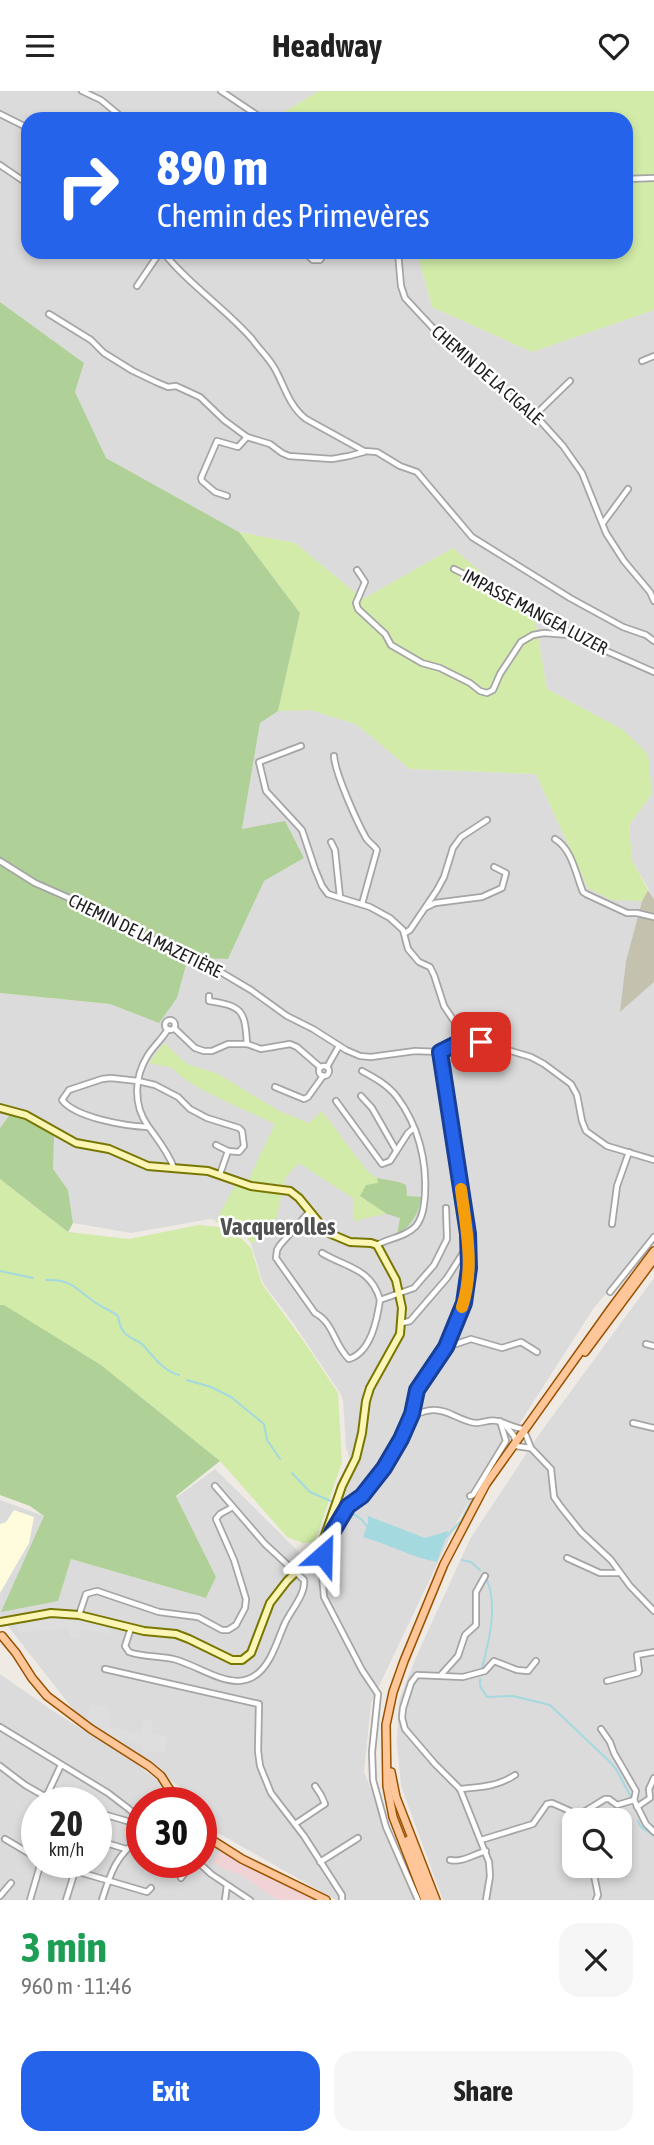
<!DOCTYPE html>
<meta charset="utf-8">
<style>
:root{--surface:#fff;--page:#f6f6f6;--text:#222;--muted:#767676;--accent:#2563eb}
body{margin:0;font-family:"Asap Condensed",sans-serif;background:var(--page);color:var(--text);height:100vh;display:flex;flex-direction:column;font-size:26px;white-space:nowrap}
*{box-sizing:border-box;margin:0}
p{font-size:23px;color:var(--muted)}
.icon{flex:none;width:38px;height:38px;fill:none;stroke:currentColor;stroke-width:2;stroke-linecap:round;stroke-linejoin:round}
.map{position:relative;height:1809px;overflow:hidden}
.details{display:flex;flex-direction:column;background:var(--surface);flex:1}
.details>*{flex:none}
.hud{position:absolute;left:21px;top:21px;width:612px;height:147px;border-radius:21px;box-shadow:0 4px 10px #0003;background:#2563eb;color:#fff;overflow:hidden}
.controls{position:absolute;left:562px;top:1717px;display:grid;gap:14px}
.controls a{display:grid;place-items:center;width:70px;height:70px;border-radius:14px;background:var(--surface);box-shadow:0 4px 10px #0003;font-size:35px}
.speed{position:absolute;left:21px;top:1696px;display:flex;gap:14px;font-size:35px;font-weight:700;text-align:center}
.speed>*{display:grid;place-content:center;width:91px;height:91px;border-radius:50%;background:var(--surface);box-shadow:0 4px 10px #0003;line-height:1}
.speed small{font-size:18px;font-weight:400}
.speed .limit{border:10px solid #d22;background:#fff;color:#111}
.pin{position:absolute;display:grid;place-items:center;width:60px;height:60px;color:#fff;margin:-30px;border-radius:14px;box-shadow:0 4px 10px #0006}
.me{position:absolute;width:77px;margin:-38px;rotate:25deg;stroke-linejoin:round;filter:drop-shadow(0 0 5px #0008)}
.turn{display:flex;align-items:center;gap:24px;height:147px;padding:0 21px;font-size:32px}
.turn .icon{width:91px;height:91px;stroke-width:2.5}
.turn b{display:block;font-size:49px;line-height:60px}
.round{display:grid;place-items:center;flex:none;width:74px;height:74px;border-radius:21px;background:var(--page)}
.headline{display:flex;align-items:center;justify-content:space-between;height:119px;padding:0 21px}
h1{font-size:42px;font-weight:700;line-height:52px;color:#1e9e55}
.action{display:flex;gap:14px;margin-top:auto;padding:14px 21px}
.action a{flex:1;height:80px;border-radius:21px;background:var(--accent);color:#fff;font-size:28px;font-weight:700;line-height:80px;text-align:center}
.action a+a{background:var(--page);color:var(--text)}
header{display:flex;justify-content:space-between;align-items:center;height:91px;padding:0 21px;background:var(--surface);font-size:32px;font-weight:700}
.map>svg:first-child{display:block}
.residential{fill:#dcdbdb;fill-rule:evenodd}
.commercial{fill:#f1d2d5}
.education{fill:#fffbdd}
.construction{fill:#c4c2af}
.grass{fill:#d2eba8}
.forest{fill:#afd097}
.parking{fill:#dedede}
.water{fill:#a3d9df}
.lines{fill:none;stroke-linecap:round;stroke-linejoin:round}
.stream{stroke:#a3d9df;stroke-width:2}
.street-casing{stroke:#a5a5a5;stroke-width:8}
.secondary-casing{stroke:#797701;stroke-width:10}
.primary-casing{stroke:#985200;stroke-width:10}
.street{stroke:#fff;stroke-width:4.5}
.secondary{stroke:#fcf6b6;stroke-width:6}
.primary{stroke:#ffc699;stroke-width:7}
.route-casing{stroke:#184099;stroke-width:18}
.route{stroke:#2563eb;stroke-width:12}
.slow{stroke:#f59e0b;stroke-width:12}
.labels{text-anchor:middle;stroke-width:5;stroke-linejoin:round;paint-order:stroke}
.street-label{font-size:18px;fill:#1e1e1e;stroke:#fff}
.district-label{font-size:24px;font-weight:bold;fill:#515151;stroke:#fff}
</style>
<header><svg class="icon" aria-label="menu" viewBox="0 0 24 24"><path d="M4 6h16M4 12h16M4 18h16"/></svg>Headway<svg class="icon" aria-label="heart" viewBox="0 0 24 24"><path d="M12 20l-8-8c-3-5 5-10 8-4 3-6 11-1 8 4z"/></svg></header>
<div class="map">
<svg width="654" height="1809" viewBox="0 0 654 1809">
<rect width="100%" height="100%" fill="#efeae4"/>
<g class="residential">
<path d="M0 0H319L276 26 279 28H28V161H417L432 216 532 261 654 219V808L632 769 629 734 652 703 623 639 547 598 535 528 453 457 363 508 295 452 239 441 106 367 75 301 84 272 0 211Z"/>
<path d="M310 619 356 633 410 678 536 683 588 797 630 809 642 810 626 870 621 920 654 891V1146L593 1218 459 1427 371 1612 364 1681 417 1809H336L211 1738 201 1725V1712L191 1711 180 1696 104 1645 76 1622 0 1525V1409L44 1425 2 1521 71 1468 206 1507 216 1486 177 1406 215 1378 301 1463 321 1448 350 1368 346 1357 343 1309 340 1302 294 1233 263 1192 246 1137 210 1128 131 1142 73 1132 68 1099 11 1022 0 1037V902L110 913 159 931 177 907 188 867 228 868 264 790 304 767 242 738 260 632 278 620Z"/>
<path d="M654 1187V1809H443L401 1695 397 1652 399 1609 417 1564 470 1448 538 1345ZM574 1729H620V1774H574Z"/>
<path d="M0 1583 53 1620 134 1671 157 1689 175 1711 142 1712V1771H201V1745L221 1759 214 1771 240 1783 272 1805 281 1809H0ZM37 1712H96V1771H37Z"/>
</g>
<path class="commercial" d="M221 1759 322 1809H281L272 1805 240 1783 226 1779 213 1771Z"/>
<path class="education" d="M14 1419 34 1426 29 1452 0 1502V1433L6 1431Z"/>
<path class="construction" d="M648 799 654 808V891L620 921 626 870 642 810Z"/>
<g class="grass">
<path d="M319 0H654V219L532 261 432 216 417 161H626V28H279L276 26Z"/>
<path d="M239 441 295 452 363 508 453 457 535 528 547 598 623 639 648 663 652 703 629 734 632 769 648 799 642 810 611 809 588 797 536 683 410 678 356 633 310 619 278 620 300 522Z"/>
<path d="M164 952 187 973 218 983 281 1021 309 1032 322 1020 367 1080 377 1087 378 1092 360 1105 387 1123 360 1128 358 1131 354 1129V1108L299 1072 286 1086 284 1094 248 1090 275 1033C253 1022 183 994 173 977L149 972Z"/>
<path d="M0 1088 68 1141 129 1148 199 1134 231 1137 251 1157 262 1193 307 1255 338 1302 342 1371 315 1451 303 1452 287 1446 220 1370 101 1274 4 1215 0 1214Z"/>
<path d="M236 1093 259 1100 282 1101 277 1126 252 1153C239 1138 235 1134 215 1131Z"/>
</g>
<g class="forest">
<path d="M0 211 84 272 75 301 106 367 239 441 300 522 278 620 260 632 242 738 285 730 304 767 264 790 228 868 188 867 177 907 159 932 110 913 0 902Z"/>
<path d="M11 1022 23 1025 54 1045 53 1078 68 1099 73 1132 68 1141 0 1088V1037Z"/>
<path d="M377 1087 399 1091 406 1094 407 1105 422 1106C418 1123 413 1132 399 1143L397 1144 400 1127 387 1123 360 1105 366 1094 378 1092Z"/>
<path d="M0 1214H4L101 1274 220 1370 176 1405 216 1486 206 1507 71 1468 58 1510 1 1521 44 1425 30 1415 0 1404Z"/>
</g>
<g class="parking">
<path d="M47 1525 80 1527 110 1538 108 1543 78 1538 80 1547 71 1546 68 1537 19 1542 15 1533Z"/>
<path d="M93 1612 111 1619 109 1636 141 1643 144 1628 153 1629 151 1642 168 1646 164 1662 153 1660 143 1663 141 1654 114 1648 93 1636 85 1629Z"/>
</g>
<path class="water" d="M368 1425 425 1447 448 1440 437 1471C410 1466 389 1453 363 1446L368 1433Z"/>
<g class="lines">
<g class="stream">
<path d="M0 1180 33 1187"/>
<path d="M46 1189C71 1188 75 1197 93 1210 101 1216 110 1219 118 1225 119 1231 120 1237 124 1241 129 1248 138 1249 143 1254 154 1266 162 1279 179 1284"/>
<path d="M187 1289 211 1296 231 1306 264 1333 267 1349 280 1368"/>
<path d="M292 1382 310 1401 333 1411"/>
<path d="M339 1415 343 1417"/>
<path d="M349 1420 361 1428 367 1435"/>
<path d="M446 1446 461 1430 474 1405"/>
<path d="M462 1469 471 1471 480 1479"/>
<path d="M482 1577C489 1550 498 1515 487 1489"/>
<path d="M480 1588V1595L487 1606 513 1605 550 1614 609 1670 616 1678 631 1706"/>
<path d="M638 1730 641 1736 654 1745"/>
</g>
<g class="street-casing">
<g id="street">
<path d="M82 0 101 9 124 28"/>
<path d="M221 0 263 28"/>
<path d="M0 23 28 37"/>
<path d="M0 74 28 93"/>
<path d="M626 88 654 87"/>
<path d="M163 161C189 194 225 217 252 248 259 258 269 267 275 278 285 296 289 315 306 328L364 360 377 361 400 375 417 381 472 446 570 507 623 536 646 544 654 550"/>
<path d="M304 161 313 169H320L322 166"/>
<path d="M398 161 401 195 405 207 432 236 463 265 494 293 535 324 563 355 582 382 606 442 624 470 650 501 654 510"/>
<path d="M137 195 160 161"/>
<path d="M49 223 91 249 104 262 133 280 156 291 168 296 176 295 200 306 224 329 247 346 270 353 282 362 289 365 332 368 349 365 364 361"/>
<path d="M642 270 654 265"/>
<path d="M535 324 570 290"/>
<path d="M227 405 215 401 202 390 201 387 217 350 238 356 247 346"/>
<path d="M603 432 628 398"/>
<path d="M454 478 527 514 569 541 570 544 654 581"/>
<path d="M357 479 365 491 356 512 358 518 385 543 391 554 422 572 440 577 470 592 480 600 487 602 493 599 500 583 521 551 533 544 544 542 570 544"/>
<path d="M301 655 259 671 266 700 302 739 315 778 322 795 328 803 370 816 390 827 403 839 408 858 419 871 430 876 434 884 444 915 458 936 468 947"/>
<path d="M334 665C335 682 357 731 366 747 369 752 374 754 377 759L362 813"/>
<path d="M555 748C572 758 576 784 583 801L586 803 627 822H637L654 826"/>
<path d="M331 751 335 759 340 806"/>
<path d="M0 770 35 792 85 814 138 845 168 852 192 864 251 899 287 925 313 938 346 959 360 965 371 966 415 960 440 961 468 947 531 966 544 973 571 993 577 1004 582 1030 586 1040 607 1055 654 1069"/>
<path d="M427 816 435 812 482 806 502 797 506 782 494 776"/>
<path d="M405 842 410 839 437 799 444 786 453 757 461 746 487 729"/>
<path d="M209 905V910C243 915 245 920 247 953"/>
<circle cx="170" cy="934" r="5"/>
<path d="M174 937 195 957 204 960H212L228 953H247L261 958 290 953 297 956 320 976"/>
<path d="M168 938C162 948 154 955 148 964 134 986 133 1014 148 1035 158 1049 168 1061 174 1077"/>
<circle cx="324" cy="980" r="5"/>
<path d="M327 976 339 955"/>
<path d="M362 980C375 987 388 994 397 1006 418 1034 427 1069 425 1104 424 1115 423 1126 416 1135 406 1146 389 1147 377 1154"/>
<path d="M275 996 304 1008 308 1006 323 985"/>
<path d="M361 1005 372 1017 396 1059"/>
<path d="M336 1010 382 1073 390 1070 408 1042 414 1037"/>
<path d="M148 1036C126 1035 76 1027 62 1009L69 999 102 988 111 987 138 990 155 994 178 1006 190 1018 207 1027 239 1037 242 1040 244 1055 239 1061 228 1060"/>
<path d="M216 1054 228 1060 220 1083"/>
<path d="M310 1120 280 1154 277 1159 276 1167 315 1222C334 1232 334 1254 349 1268 371 1261 377 1229 380 1209L414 1197 434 1174 447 1148 446 1117"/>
<path d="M612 1133 617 1095 629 1061"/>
<path d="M322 1162C347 1177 371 1177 380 1209"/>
<path d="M610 1201 654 1146"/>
<path d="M402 1232 410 1230 447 1187 463 1162 468 1159"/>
<path d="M646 1253 654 1255"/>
<path d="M447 1256 471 1248 502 1257 521 1251 537 1261"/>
<path d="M412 1323C419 1323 426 1319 433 1319 448 1318 461 1331 476 1332 483 1332 490 1328 497 1330 507 1332 513 1337 524 1338"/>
<path d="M633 1332 654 1337"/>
<path d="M506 1335 514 1345 515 1349"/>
<path d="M525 1342 531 1357 551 1378 554 1406 561 1416 581 1441 611 1469 630 1495 654 1520"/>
<path d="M516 1355 530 1357"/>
<path d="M470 1405 473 1404 506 1350 500 1330"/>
<path d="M567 1467 600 1482H619"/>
<path d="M79 1524 86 1503 97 1500 159 1521 198 1526 222 1539H228L236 1534 245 1517 246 1508 234 1469 216 1428 220 1423 231 1417"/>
<path d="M131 1537 125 1555 129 1561C145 1567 161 1564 177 1569 211 1580 246 1611 270 1567 276 1556 280 1543 285 1532 291 1519 306 1503 304 1489L265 1453 215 1395"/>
<path d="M105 1578 259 1613 258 1660 260 1675 271 1702 304 1745 342 1804V1809"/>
<path d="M441 1584 458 1565 465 1544 476 1534V1501L485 1485"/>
<path d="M607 1590 638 1582 639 1580 637 1564 654 1561"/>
<path d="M0 1636 108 1702 129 1718 142 1731"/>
<path d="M601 1638 610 1651 614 1662 636 1700 634 1709"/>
<path d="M0 1675 25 1694 46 1706"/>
<path d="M460 1698C480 1696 497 1696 515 1684"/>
<path d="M74 1710 76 1712"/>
<path d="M47 1712 46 1706 61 1674"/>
<path d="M637 1716 650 1707 649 1698 654 1687"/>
<path d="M96 1721 127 1730 140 1731"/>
<path d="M579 1724 605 1708H609L617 1714 634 1709 646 1733 654 1741"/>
<path d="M295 1733 325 1713 321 1704 315 1695"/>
<path d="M5 1748 37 1767"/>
<path d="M96 1749 126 1758"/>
<path d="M481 1749 533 1733 547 1713 552 1712 579 1724 583 1729"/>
<path d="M450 1769C462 1772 474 1763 486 1760"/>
<path d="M45 1771 147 1801 151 1797"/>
<path d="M198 1771 211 1783 250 1809"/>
<path d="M320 1771 358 1747"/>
<path d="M594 1784 598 1804 596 1809"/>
<path d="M181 1787 193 1771"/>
<path d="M0 1805 11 1792"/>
<path d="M30 1809 41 1771"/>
<path d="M66 1809 75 1780"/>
<path d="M102 1809C110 1783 117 1761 142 1747"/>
<path d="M225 1809 227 1794"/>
<path d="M418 1809 386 1736 373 1689 372 1661 378 1603 362 1579 324 1506 321 1472 328 1451 348 1415 362 1405 384 1377 401 1347 412 1323 417 1299 446 1256 464 1212 469 1177 468 1143 440 961"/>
<path d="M486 1809 490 1785 489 1771 460 1698 435 1673 405 1638 402 1627 403 1617 411 1592 417 1584 463 1586 485 1580 494 1570 517 1579 528 1580 536 1570"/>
</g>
</g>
<g class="secondary-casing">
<path id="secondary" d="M0 1017 26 1024 76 1052 109 1058 148 1075 208 1080 251 1095 290 1100 299 1107 321 1134 331 1143 350 1151 371 1152 377 1154 396 1189 402 1217 400 1243 370 1297 366 1310 362 1342 356 1367 342 1395 324 1447 315 1462 287 1490 270 1512 251 1562 242 1569H232L189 1548 176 1543 144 1540 79 1524 51 1522 0 1531"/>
</g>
<g class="primary-casing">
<g id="primary">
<path d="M585 1261 654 1168"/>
<path d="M2 1545 16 1562 32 1587 47 1605 91 1638 149 1675 161 1685 178 1712"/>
<path d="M391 1681 396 1706 436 1809"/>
<path d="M201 1742 242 1768 326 1809"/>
<path d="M408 1749 431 1809"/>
<path d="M425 1809 393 1726 387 1695 386 1634 393 1601 404 1570 444 1473 486 1393 610 1219 654 1160"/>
</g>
</g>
<use href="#street" class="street"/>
<use href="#secondary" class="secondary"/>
<use href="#primary" class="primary"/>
</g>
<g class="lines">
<g class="route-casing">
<path id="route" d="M323 1464 333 1440 348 1415 362 1405 384 1377 401 1348 412 1323 417 1299 446 1256 464 1212 469 1177 468 1143 440 961 468 947 481 951"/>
</g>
<use href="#route" class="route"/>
<path class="slow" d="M461 1098C466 1137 475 1177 462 1216"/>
</g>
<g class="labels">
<g class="street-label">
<text transform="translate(487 284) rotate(41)" y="6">CHEMIN DE LA CIGALE</text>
<text transform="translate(535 521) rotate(28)" y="6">IMPASSE MANGEA LUZER</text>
<text transform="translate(145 845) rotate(26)" y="6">CHEMIN DE LA MAZETIÈRE</text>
</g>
<g class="district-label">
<text x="278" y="1144">Vacquerolles</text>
</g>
</g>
</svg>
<div class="controls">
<a><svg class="icon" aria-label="search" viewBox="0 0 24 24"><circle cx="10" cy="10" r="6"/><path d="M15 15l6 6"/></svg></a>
</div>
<div class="speed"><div>20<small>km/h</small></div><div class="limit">30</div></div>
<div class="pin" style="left:481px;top:951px;background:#d93025"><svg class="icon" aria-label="arrive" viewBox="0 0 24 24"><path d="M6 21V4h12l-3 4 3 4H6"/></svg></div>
<svg class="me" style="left:323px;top:1464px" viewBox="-20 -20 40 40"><path d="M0-17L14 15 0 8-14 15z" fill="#2563eb" stroke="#fff" stroke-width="4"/></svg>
<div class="hud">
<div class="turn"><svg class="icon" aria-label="right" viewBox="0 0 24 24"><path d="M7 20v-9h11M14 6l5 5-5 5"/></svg><div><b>890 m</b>Chemin des Primevères</div></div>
</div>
</div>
<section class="details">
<div class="headline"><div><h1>3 min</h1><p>960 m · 11:46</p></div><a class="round"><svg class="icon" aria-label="close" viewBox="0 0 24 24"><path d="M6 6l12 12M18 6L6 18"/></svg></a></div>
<div class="action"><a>Exit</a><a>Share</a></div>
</section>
